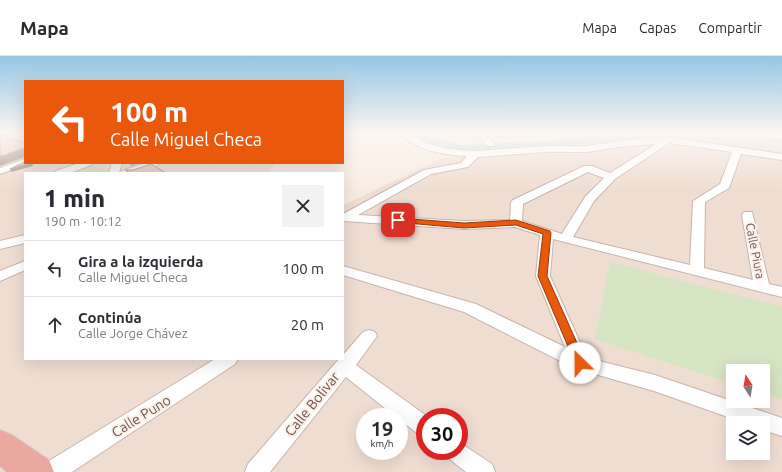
<!DOCTYPE html>
<html lang="es">
<meta charset="utf-8">
<style>
:root{--surface:#fff;--page:#f2f2f3;--text:#2b2b33;--muted:#7c7c81;--line:#e1e1e2}
body{margin:0;font-family:Ubuntu,sans-serif;background:var(--page);color:var(--text);height:100vh;display:flex;flex-direction:column;font-size:15px;white-space:nowrap}
*{box-sizing:border-box;margin:0}
p{font-size:13px;color:var(--muted)}
.icon{flex:none;width:22px;height:22px;fill:none;stroke:currentColor;stroke-width:2;stroke-linecap:round;stroke-linejoin:round}
.map{position:relative;flex:1;overflow:hidden}
.drawer{position:absolute;left:24px;top:116px;width:320px;height:188px;display:flex;flex-direction:column;background:var(--surface);border-radius:0px;box-shadow:0 4px 16px #0002}
.drawer>*{flex:none}
.top-card{position:absolute;left:24px;top:24px;width:320px;height:84px;border-radius:0px;box-shadow:0 4px 16px #0002;background:#ea580c;color:#fff;overflow:hidden}
.needle{width:26px;rotate:348deg}
.buttons{position:absolute;left:726px;top:308px;display:grid;gap:8px}
.buttons a{display:grid;place-items:center;width:44px;height:44px;border-radius:0px;background:var(--surface);box-shadow:0 4px 16px #0002;font-size:20px}
.speed{position:absolute;left:356px;top:352px;display:flex;gap:8px;font-size:20px;font-weight:700;text-align:center}
.speed>*{display:grid;place-content:center;width:52px;height:52px;border-radius:50%;background:var(--surface);box-shadow:0 4px 16px #0002;line-height:1}
.speed small{font-size:10px;font-weight:400}
.speed .limit{border:6px solid #d22;background:#fff;color:#111}
.pin{position:absolute;display:grid;place-items:center;width:34px;height:34px;color:#fff;margin:-17px;border-radius:8px;box-shadow:0 2px 6px #0006}
.me{position:absolute;width:44px;margin:-22px;rotate:337deg;stroke-linejoin:round;filter:drop-shadow(0 0 3px #0008)}
.turn{display:flex;align-items:center;gap:14px;height:84px;padding:0 20px;font-size:18px}
.turn .icon{width:52px;height:52px;stroke-width:2.5}
.turn b{display:block;font-size:28px;line-height:34px}
.round{display:grid;place-items:center;flex:none;width:42px;height:42px;border-radius:0px;background:var(--page)}
.summary{display:flex;align-items:center;justify-content:space-between;height:68px;padding:0 20px}
h1{font-size:24px;font-weight:800;line-height:30px}
ul{padding:0;list-style:none}
li{display:flex;align-items:center;gap:12px;height:56px;padding:0 20px;border-top:1px solid var(--line)}
li div{flex:1}
li b{display:block;font-size:15px}
li em{font-style:normal}
header{display:flex;align-items:center;gap:24px;box-sizing:border-box;height:56px;padding:0 20px;background:var(--surface);border-bottom:1px solid var(--line)}
header strong{font-size:19px}
nav{display:flex;gap:22px;margin-inline-start:auto;font-size:14px}
.map>svg:first-child{display:block}
.residential{fill:#efddd2;fill-rule:evenodd}
.green{fill:#d5e4c3}
.lines{fill:none;stroke-linecap:round;stroke-linejoin:round}
.canal{fill:#badfde;fill-rule:evenodd}
.street-casing{stroke:#c7b3ab;stroke-width:2}
.highway-casing{stroke:#d3cbc9;stroke-width:2}
.street{fill:#fff;fill-rule:evenodd}
.highway{fill:#eba8a1;fill-rule:evenodd}
.shaded-wall{fill:#a48c85}
.building{fill:#eac8be;stroke:#a48c85}
.route{fill:#ea580c;stroke:#983908}
.labels{text-anchor:middle;stroke-width:4;stroke-linejoin:round;paint-order:stroke}
.street-label{font-size:12px;fill:#6d534c;stroke:#fcf1e8}
.near-street-label{font-size:14px;fill:#6d534c;stroke:#fcf1e8}
</style>
<header>
<strong>Mapa</strong>
<nav><a>Mapa</a><a>Capas</a><a>Compartir</a></nav>
</header>
<div class="map">
<svg width="782" height="416" viewBox="0 0 782 416">
<rect width="100%" height="100%" fill="#f8ece2"/>
<g class="residential">
<path d="M0 77H25V107H276L267 117H25V303H343V149L443 102 646 88 672 77H782V416H0ZM733 315H763V345H733ZM365 361H399V395H365ZM425 361H459V395H425ZM733 367H763V397H733Z"/>
<path d="M442 77H516L514 82 474 85 452 81Z"/>
</g>
<g class="green">
<path d="M89 108 110 116 64 117Z"/>
<path d="M610 206 782 251V343L763 337V315H733V328L595 283Z"/>
</g>
<g class="lines">
<path class="canal" d="M415 77H424L430 81 462 89 631 81 655 77H664L658 82 631 85 462 95 424 85Z"/>
<g class="street-casing">
<g id="street">
<path d="M400 77H409L426 87 448 93 475 95 546 90H588L618 85 667 81 782 98V104L741 98 729 132 705 146 704 212 753 224 742 159 744 156H752L769 228 782 231V241L553 183 550 220 587 302 655 319 782 362V380L763 374V367H745L654 335 574 312 464 256 343 219V210L476 248 565 291 536 220 540 179 515 171 464 173 343 165V158L424 114 461 107 467 100C445 99 416 95 400 77ZM669 87 732 96 720 128 693 145 690 209 573 181 594 145 615 123ZM656 88 610 117 592 110H584L513 144 511 146 510 164 464 165 358 159 431 118 468 111 478 101 546 96H588L618 91ZM588 116 604 122 585 141 562 178 522 165 523 148Z"/>
<path d="M475 77H483L495 88 493 90H487Z"/>
<path d="M744 77H766L782 78V84L748 80Z"/>
<path d="M25 103V107H29L28 108 0 118V112Z"/>
<path d="M79 107H93L91 109 70 117H55L56 115Z"/>
<path d="M112 107H122L119 116 145 107H160L158 109 134 117H109Z"/>
<path d="M25 179V187L0 193V185Z"/>
<path d="M25 205V214L0 225V215Z"/>
<path d="M369 274 375 276 377 280 356 309 428 361H425V380L418 378 399 363V361H396L346 321 270 416H245L248 408 339 303H343V299L363 276Z"/>
<path d="M215 303H238L235 308 72 416H41L44 408Z"/>
<path d="M459 386 492 408 495 416H466L448 402 445 395H459Z"/>
</g>
</g>
<g class="highway-casing">
<path id="highway" d="M0 374 12 379 49 404 54 416H7L0 410Z"/>
</g>
<use href="#street" class="street"/>
<use href="#highway" class="highway"/>
</g>
<g class="shaded-wall">
<path d="M0 77H25L0 80Z"/>
<path d="M25 92V101L0 110V101Z"/>
<path d="M32 107 33 110 11 116 10 113Z"/>
<path d="M130 107H140L131 110Z"/>
</g>
<g class="building">
<path d="M0 79 25 87V92L0 101Z"/>
<path d="M25 106V107H32L10 113Z"/>
<path d="M151 108 166 117H130L125 114H133Z"/>
</g>
<linearGradient id="sky" x2="0" y2="1"><stop stop-color="#95c5e4"/><stop offset="0.57" stop-color="#fcf6f2"/><stop offset="1" stop-color="#fcf6f2" stop-opacity="0"/></linearGradient>
<rect width="782" height="135" fill="url(#sky)"/>
<path class="route" d="M398 162 464 167 516 164 550 175 551 177 547 220 586 307 585 310 580 311 576 310 575 307 538 220 543 178 516 169 464 172 395 166 394 164Z"/>
<g class="labels">
<g class="street-label">
<text transform="translate(755 195) rotate(79)" y="4">Calle Piura</text>
</g>
<g class="near-street-label">
<text transform="translate(312 348) rotate(-51)" y="5">Calle Bolivar</text>
<text transform="translate(141 360) rotate(-32)" y="5">Calle Puno</text>
</g>
</g>
</svg>
<div class="buttons">
<a><svg class="needle" viewBox="-14 -14 28 28"><path d="M0-13l5 13h-10z" fill="#e53935"/><path d="M0 13l5-13h-10z" fill="#7c7c81"/></svg></a>
<a><svg class="icon" aria-label="layers" viewBox="0 0 24 24"><path d="M12 4l9 5-9 5-9-5zM3 14l9 5 9-5"/></svg></a>
</div>
<div class="speed"><div>19<small>km/h</small></div><div class="limit">30</div></div>
<div class="pin" style="left:398px;top:164px;background:#d93025"><svg class="icon" aria-label="arrive" viewBox="0 0 24 24"><path d="M6 21V4h12l-3 4 3 4H6"/></svg></div>
<svg class="me" style="left:580px;top:307px" viewBox="-20 -20 40 40"><circle r="19" fill="#fff"/><path d="M0-13L10 11 0 6-10 11z" fill="#ea580c"/></svg>
<div class="top-card">
<div class="turn"><svg class="icon" aria-label="left" viewBox="0 0 24 24"><path d="M17 20v-9H6M10 6l-5 5 5 5"/></svg><div><b>100 m</b>Calle Miguel Checa</div></div>
</div>
<section class="drawer">
<div class="summary"><div><h1>1 min</h1><p>190 m · 10:12</p></div><a class="round"><svg class="icon" aria-label="close" viewBox="0 0 24 24"><path d="M6 6l12 12M18 6L6 18"/></svg></a></div>
<ul>
<li><svg class="icon" aria-label="left" viewBox="0 0 24 24"><path d="M17 20v-9H6M10 6l-5 5 5 5"/></svg><div><b>Gira a la izquierda</b><p>Calle Miguel Checa</p></div><em>100 m</em></li>
<li><svg class="icon" aria-label="ahead" viewBox="0 0 24 24"><path d="M12 20V5M6 11l6-6 6 6"/></svg><div><b>Continúa</b><p>Calle Jorge Chávez</p></div><em>20 m</em></li>
</ul>
</section>
</div>
